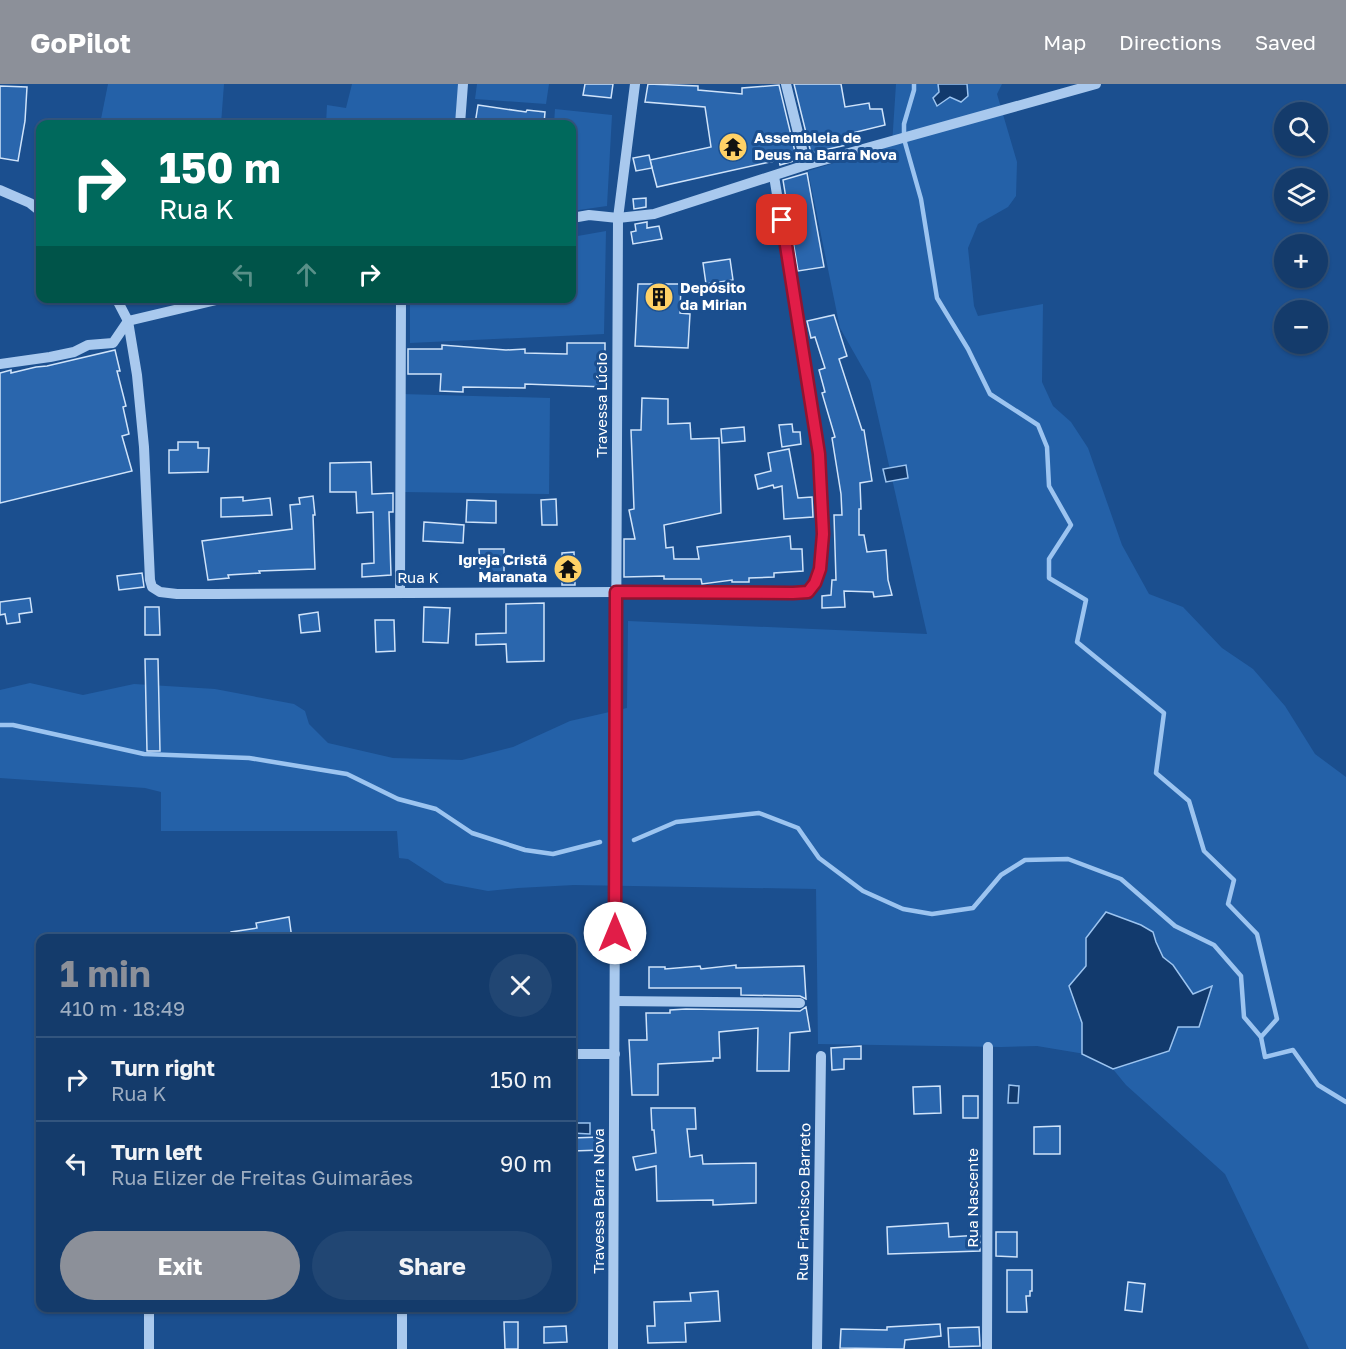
<!DOCTYPE html>
<meta charset="utf-8">
<style>
:root{--surface:#143b6b;--page:#214673;--text:#f1f3f6;--muted:#9dadc1;--line:#33557e;--accent:#8c9099}
body{margin:0;font-family:"Golos Text",sans-serif;background:var(--page);color:var(--text);height:100vh;display:flex;flex-direction:column;font-size:22px;white-space:nowrap}
*{box-sizing:border-box;margin:0}
p{font-size:20px;color:var(--muted)}
.icon{flex:none;width:33px;height:33px;fill:none;stroke:currentColor;stroke-width:2;stroke-linecap:round;stroke-linejoin:round}
.map{position:relative;flex:1;overflow:hidden}
.details{position:absolute;left:36px;top:850px;width:540px;height:378px;display:flex;flex-direction:column;background:var(--surface);border-radius:12px;box-shadow:0 2px 4px #0004,0 0 0 2px var(--line)}
.details>*{flex:none}
.top-card{position:absolute;left:36px;top:36px;width:540px;height:183px;border-radius:12px;box-shadow:0 2px 4px #0004,0 0 0 2px var(--line);background:#00695c;color:#fff;overflow:hidden}
.buttons{position:absolute;left:1274px;top:18px;display:grid;gap:12px}
.buttons a{display:grid;place-items:center;width:54px;height:54px;border-radius:50%;background:var(--surface);box-shadow:0 2px 4px #0004,0 0 0 2px var(--line);font-size:30px}
.pin{position:absolute;display:grid;place-items:center;width:51px;height:51px;color:#fff;margin:-26px;border-radius:12px;box-shadow:0 3px 9px #0006}
.me{position:absolute;width:66px;margin:-33px;rotate:0deg;stroke-linejoin:round;filter:drop-shadow(0 0 4px #0008)}
.turn{display:flex;align-items:center;gap:21px;height:126px;padding:0 24px;font-size:27px}
.turn .icon{width:78px;height:78px;stroke-width:2.5}
.turn b{display:block;font-size:42px;line-height:51px}
.lanes{display:flex;align-items:center;height:57px;padding:0 24px;background:#0003;justify-content:center;gap:30px;direction:ltr}
.lanes .off{opacity:.35}
.round{display:grid;place-items:center;flex:none;width:63px;height:63px;border-radius:32px;background:var(--page)}
.head{display:flex;align-items:center;justify-content:space-between;height:102px;padding:0 24px}
h1{font-size:36px;font-weight:700;line-height:45px;color:var(--accent)}
.primary-button{display:flex;gap:12px;margin-top:auto;padding:12px 24px}
.primary-button a{flex:1;height:69px;border-radius:36px;background:var(--accent);color:#fff;font-size:24px;font-weight:700;line-height:69px;text-align:center}
.primary-button a+a{background:var(--page);color:var(--text)}
ul{padding:0;list-style:none}
li{display:flex;align-items:center;gap:18px;height:84px;padding:0 24px;border-top:2px solid var(--line)}
li div{flex:1}
li b{display:block;font-size:22px}
li em{font-style:normal}
header{display:flex;align-items:center;gap:36px;box-sizing:border-box;height:84px;padding:0 30px;background:var(--accent);color:#fff}
header strong{font-size:28px}
nav{display:flex;gap:33px;margin-inline-start:auto;font-size:21px}
.map>svg:first-child{display:block}
.green{fill:#2461a8}
.water{fill:#123a6d;stroke:#9cc4f0;stroke-width:1.5}
.lines{fill:none;stroke-linecap:round;stroke-linejoin:round}
.stream{stroke:#9cc4f0;stroke-width:4.5}
.building{fill:#2a66ad;stroke:#cfe3fa;stroke-width:1.5}
.minor{stroke:#a9c9ee;stroke-width:10}
.route-casing{stroke:#92132f;stroke-width:15}
.route{stroke:#e11d48;stroke-width:10}
.labels{text-anchor:middle;stroke-width:6;stroke-linejoin:round;paint-order:stroke}
.poi-label{font-size:15px;font-weight:bold;fill:#fff;stroke:#1b4f8f;text-anchor:start}
.street-label{font-size:15px;fill:#fff;stroke:#1b4f8f}
</style>
<header>
<strong>GoPilot</strong>
<nav><a>Map</a><a>Directions</a><a>Saved</a></nav>
</header>
<div class="map">
<svg width="1346" height="1265" viewBox="0 0 1346 1265">
<rect width="100%" height="100%" fill="#1b4f8f"/>
<g class="green">
<path d="M108 0H224L221 40H100Z"/>
<path d="M352 0H459L455 40H326L327 21 346 24Z"/>
<path d="M477 0H549L546 20 475 15Z"/>
<path d="M896 0H1002L997 10 1017 78 1016 112 1008 123 978 140 968 164 974 222 978 232 1043 220 1042 298 1053 322 1071 338 1088 364 1122 461 1149 510 1183 523 1222 564 1253 585 1285 622 1315 670 1346 693V1265H1309L1225 1090 1126 1001 1103 973 1037 962 1001 963 818 960 816 805 574 801 518 804 488 807 445 799 408 775 399 774 397 747H161V708L145 704 0 694V606L30 599 83 611 134 600 215 605 294 620 305 627 309 640 328 659 393 674 462 676 513 663 570 637 627 624 628 537 927 550 870 297 840 244 808 87 892 61Z"/>
<path d="M555 25 612 31 607 122 572 127V40H554Z"/>
<path d="M606 147 604 250 410 259V215L572 214V153Z"/>
<path d="M401 310 550 314 549 410 403 408Z"/>
</g>
<g class="water">
<path d="M938 0H967L968 12 961 18 950 13 937 22 933 14 939 8Z"/>
<path d="M906 381 908 394 886 398 883 385Z"/>
<path d="M1106 828 1141 841 1153 848 1156 858 1163 873 1173 881 1193 910 1212 902 1199 943H1178L1169 967 1113 985 1082 970V939L1069 902 1086 882V854Z"/>
<path d="M1009 1001 1019 1002 1018 1019H1008Z"/>
<path d="M572 1039H590V1050L572 1049Z"/>
</g>
<g class="lines">
<g class="stream">
<path d="M914 0V6L904 40V55L921 115 937 214 968 265 990 310 1038 341 1047 363 1049 402 1071 441 1049 475V494L1086 516 1077 558 1164 629 1156 689 1189 717 1204 767 1234 796 1228 820 1257 850 1277 935 1261 953 1265 973 1293 966 1318 1001 1346 1018"/>
<path d="M0 641H13L144 670 249 674 347 690 398 715 436 725 472 749 525 766 553 770 600 758"/>
<path d="M634 756 676 738 759 729 798 744 819 774 863 807 903 825 932 830 973 824 1001 791 1025 776 1068 775 1121 795 1175 842 1214 861 1241 892 1244 933 1261 953"/>
</g>
</g>
<g class="building">
<path d="M585 0H613L611 14 583 11Z"/>
<path d="M648 0 698 2V6L742 10V4L779 1 797 76 780 81 779 76 657 103 650 76 711 63 705 23 645 18Z"/>
<path d="M794 0H841L845 23 869 19 870 25H882L885 41 848 50 851 60 811 69Z"/>
<path d="M0 2 27 3 25 37 18 77 0 74Z"/>
<path d="M478 21 526 28 527 26 545 28 544 40H475Z"/>
<path d="M649 71 652 84 636 87 633 74Z"/>
<path d="M807 89 824 183 798 187 783 96Z"/>
<path d="M646 114V123L634 125 633 115Z"/>
<path d="M647 138V144L659 142 662 155 633 160 631 148 636 147 635 140Z"/>
<path d="M730 175 733 196 706 200 703 179Z"/>
<path d="M638 200H681L680 229 690 230 688 264 635 262Z"/>
<path d="M834 231 847 272 839 275 862 346H864L872 397 860 399 861 425H859V451H864L867 468 886 466 888 496 892 511 874 513 873 508 844 507 845 523 822 524V512L831 511 832 496H836L834 431H842L841 410 832 354 835 353 822 309 825 308 819 286 825 284 815 253 811 254 807 237Z"/>
<path d="M567 259H605V282L607 283 606 303 525 300V304L463 303V308L440 307 441 290H408V265H442V261L506 266 525 265V269L567 270Z"/>
<path d="M115 266 120 287H117L126 322 123 323 129 350 122 352 132 387 0 419V289L11 286V289L36 283 47 282Z"/>
<path d="M642 314 668 315V340L690 339 691 355 719 354 721 429 664 441 666 464 673 463 674 475H699L697 463 790 452 791 465H802L803 487 774 489V493L749 494V498H732V496L702 500 701 495H664V492L624 493V455H635L629 426 634 425 631 346H641Z"/>
<path d="M792 340 793 348H800L801 360 782 363 779 341Z"/>
<path d="M744 343 745 357 722 359 721 345Z"/>
<path d="M178 358H198V364H209L208 388 169 389V366H178Z"/>
<path d="M789 365 798 414 812 413 813 433 784 435 782 402 774 404 773 401 758 405 755 391 771 387 768 369Z"/>
<path d="M371 378 372 410 393 409V428H389L391 491 362 493V480L374 479 373 428 357 429 356 408H330V379Z"/>
<path d="M313 412 315 431H313L315 485 259 487 260 489 228 491 229 494 208 496 202 457 292 445 290 421 300 420 299 414Z"/>
<path d="M243 413V417L270 414 272 431 221 433V414Z"/>
<path d="M556 415 557 441H542L541 416Z"/>
<path d="M467 416 496 417V439L466 438Z"/>
<path d="M424 438 464 441 463 459 423 457Z"/>
<path d="M479 465H504V492L481 493Z"/>
<path d="M574 468 575 501H562V469Z"/>
<path d="M142 489 144 503 119 506 117 492Z"/>
<path d="M30 514 32 528 19 530 20 538 7 540 5 530 0 531V518Z"/>
<path d="M544 519V577L507 578 506 560 476 561V550L506 549V520Z"/>
<path d="M145 523H159L160 551H145Z"/>
<path d="M424 523 450 524 448 559 423 558Z"/>
<path d="M318 528 320 547 301 549 299 531Z"/>
<path d="M375 536H394L395 567 376 568Z"/>
<path d="M145 575H158L160 667H147Z"/>
<path d="M289 833 292 855H231V848L257 844 256 839Z"/>
<path d="M736 881V884L804 882 806 915 800 912 741 911V904H649V883H665V885L700 882 701 885Z"/>
<path d="M806 923 810 947 790 949 789 987H757L758 944 719 948 720 974H713V977L658 980V1011H632L629 956H647L646 929H670V926L686 925 800 927Z"/>
<path d="M861 962V975H844V985L832 986 831 964Z"/>
<path d="M940 1002 941 1029 914 1030 913 1003Z"/>
<rect x="963" y="1012" width="15" height="22"/>
<path d="M651 1024H695L696 1045H687L690 1073 702 1071 703 1080 756 1079V1119L713 1121V1116L657 1117 656 1082 636 1086 633 1073 656 1069 654 1046H652Z"/>
<path d="M1060 1042V1070H1034V1043Z"/>
<path d="M601 1053 602 1066 572 1067V1054Z"/>
<path d="M948 1139 949 1153 980 1151V1167L888 1170 887 1143Z"/>
<path d="M996 1148H1017V1173L996 1172Z"/>
<path d="M1007 1186H1032V1207H1030V1212H1026L1027 1228H1007Z"/>
<path d="M1128 1198 1145 1200 1142 1228 1125 1226Z"/>
<path d="M718 1207 720 1237 685 1239 686 1258 648 1259 647 1242H655L654 1218 691 1217 690 1209Z"/>
<path d="M504 1238H518V1265H505Z"/>
<path d="M940 1240 941 1252 905 1256 904 1265 840 1264 841 1245 887 1246V1243Z"/>
<path d="M566 1242 567 1258 544 1259V1243Z"/>
<path d="M979 1243 980 1262 949 1263 948 1244Z"/>
</g>
<g class="lines">
<g class="minor">
<path d="M786 0 806 81"/>
<path d="M460 40 463 0"/>
<path d="M0 106 30 119 40 127"/>
<path d="M572 134 589 131 618 134 654 130 806 81 1096 0"/>
<path d="M116 214 128 237 137 291 144 363 150 496 152 503 160 508 177 510H214L616 508 793 509 808 508 815 499 820 485 823 450 819 370 774 92"/>
<path d="M128 237 225 214"/>
<path d="M0 280 50 273 74 268 88 261 113 259 128 237"/>
<path d="M400 509 401 214"/>
<path d="M615 917 800 919"/>
<path d="M572 970H615"/>
<path d="M149 1265V1224"/>
<path d="M402 1265V1224"/>
<path d="M613 1265 618 134 635 0"/>
<path d="M817 1265 821 972"/>
<path d="M987 1265 988 963"/>
</g>
</g>
<g class="lines">
<g class="route-casing">
<path id="route" d="M615 849 616 508 793 509 808 508 815 499 820 485 823 450 819 370 782 136"/>
</g>
<use href="#route" class="route"/>
</g>
<defs>
<g id="temple-disc" transform="scale(1.5)"><circle r="9.5" fill="#ffd166" stroke="#1b4f8f"/><path d="M0-6L5-2H3V0L6.5 2.5H4V6H1.5V3h-3V6H-4V2.5H-6.5L-3 0V-2H-5Z" fill="#111"/></g>
<g id="building-disc" transform="scale(1.5)"><circle r="9.5" fill="#ffd166" stroke="#1b4f8f"/><path d="M-4-6H4V6H1V3H-1V6H-4ZM-2.5-4.3h1.7v1.8h-1.7ZM.8-4.3h1.7v1.8H.8ZM-2.5-1h1.7V.8h-1.7ZM.8-1h1.7V.8H.8Z" fill="#111"/></g>
</defs>
<g fill-rule="evenodd">
<use href="#temple-disc" x="733" y="63"/>
<use href="#building-disc" x="659" y="213"/>
<use href="#temple-disc" x="568" y="485"/>
</g>
<g class="labels">
<g class="poi-label">
<text x="754" y="59">Assembleia de<tspan x="754" dy="17">Deus na Barra Nova</tspan></text>
<text x="680" y="209">Depósito<tspan x="680" dy="17">da Mirian</tspan></text>
<text x="547" y="481" text-anchor="end">Igreja Cristã<tspan x="547" dy="17">Maranata</tspan></text>
</g>
<g class="street-label">
<text transform="translate(602 321) rotate(-90)" y="5">Travessa Lúcio</text>
<text x="418" y="499">Rua K</text>
<text transform="translate(973 1114) rotate(-90)" y="5">Rua Nascente</text>
<text transform="translate(599 1117) rotate(-90)" y="5">Travessa Barra Nova</text>
<text transform="translate(804 1118) rotate(-89)" y="5">Rua Francisco Barreto</text>
</g>
</g>
</svg>
<div class="buttons">
<a><svg class="icon" aria-label="search" viewBox="0 0 24 24"><circle cx="10" cy="10" r="6"/><path d="M15 15l6 6"/></svg></a>
<a><svg class="icon" aria-label="layers" viewBox="0 0 24 24"><path d="M12 4l9 5-9 5-9-5zM3 14l9 5 9-5"/></svg></a>
<a>+</a>
<a>−</a>
</div>
<div class="pin" style="left:782px;top:136px;background:#d93025"><svg class="icon" aria-label="arrive" viewBox="0 0 24 24"><path d="M6 21V4h12l-3 4 3 4H6"/></svg></div>
<svg class="me" style="left:615px;top:849px" viewBox="-20 -20 40 40"><circle r="19" fill="#fff"/><path d="M0-13L10 11 0 6-10 11z" fill="#e11d48"/></svg>
<div class="top-card">
<div class="turn"><svg class="icon" aria-label="right" viewBox="0 0 24 24"><path d="M7 20v-9h11M14 6l5 5-5 5"/></svg><div><b>150 m</b>Rua K</div></div>
<div class="lanes"><svg class="icon off" aria-label="left" viewBox="0 0 24 24"><path d="M17 20v-9H6M10 6l-5 5 5 5"/></svg><svg class="icon off" aria-label="ahead" viewBox="0 0 24 24"><path d="M12 20V5M6 11l6-6 6 6"/></svg><svg class="icon" aria-label="right" viewBox="0 0 24 24"><path d="M7 20v-9h11M14 6l5 5-5 5"/></svg></div>
</div>
<section class="details">
<div class="head"><div><h1>1 min</h1><p>410 m · 18:49</p></div><a class="round"><svg class="icon" aria-label="close" viewBox="0 0 24 24"><path d="M6 6l12 12M18 6L6 18"/></svg></a></div>
<ul>
<li><svg class="icon" aria-label="right" viewBox="0 0 24 24"><path d="M7 20v-9h11M14 6l5 5-5 5"/></svg><div><b>Turn right</b><p>Rua K</p></div><em>150 m</em></li>
<li><svg class="icon" aria-label="left" viewBox="0 0 24 24"><path d="M17 20v-9H6M10 6l-5 5 5 5"/></svg><div><b>Turn left</b><p>Rua Elizer de Freitas Guimarães</p></div><em>90 m</em></li>
</ul>
<div class="primary-button"><a>Exit</a><a>Share</a></div>
</section>
</div>
